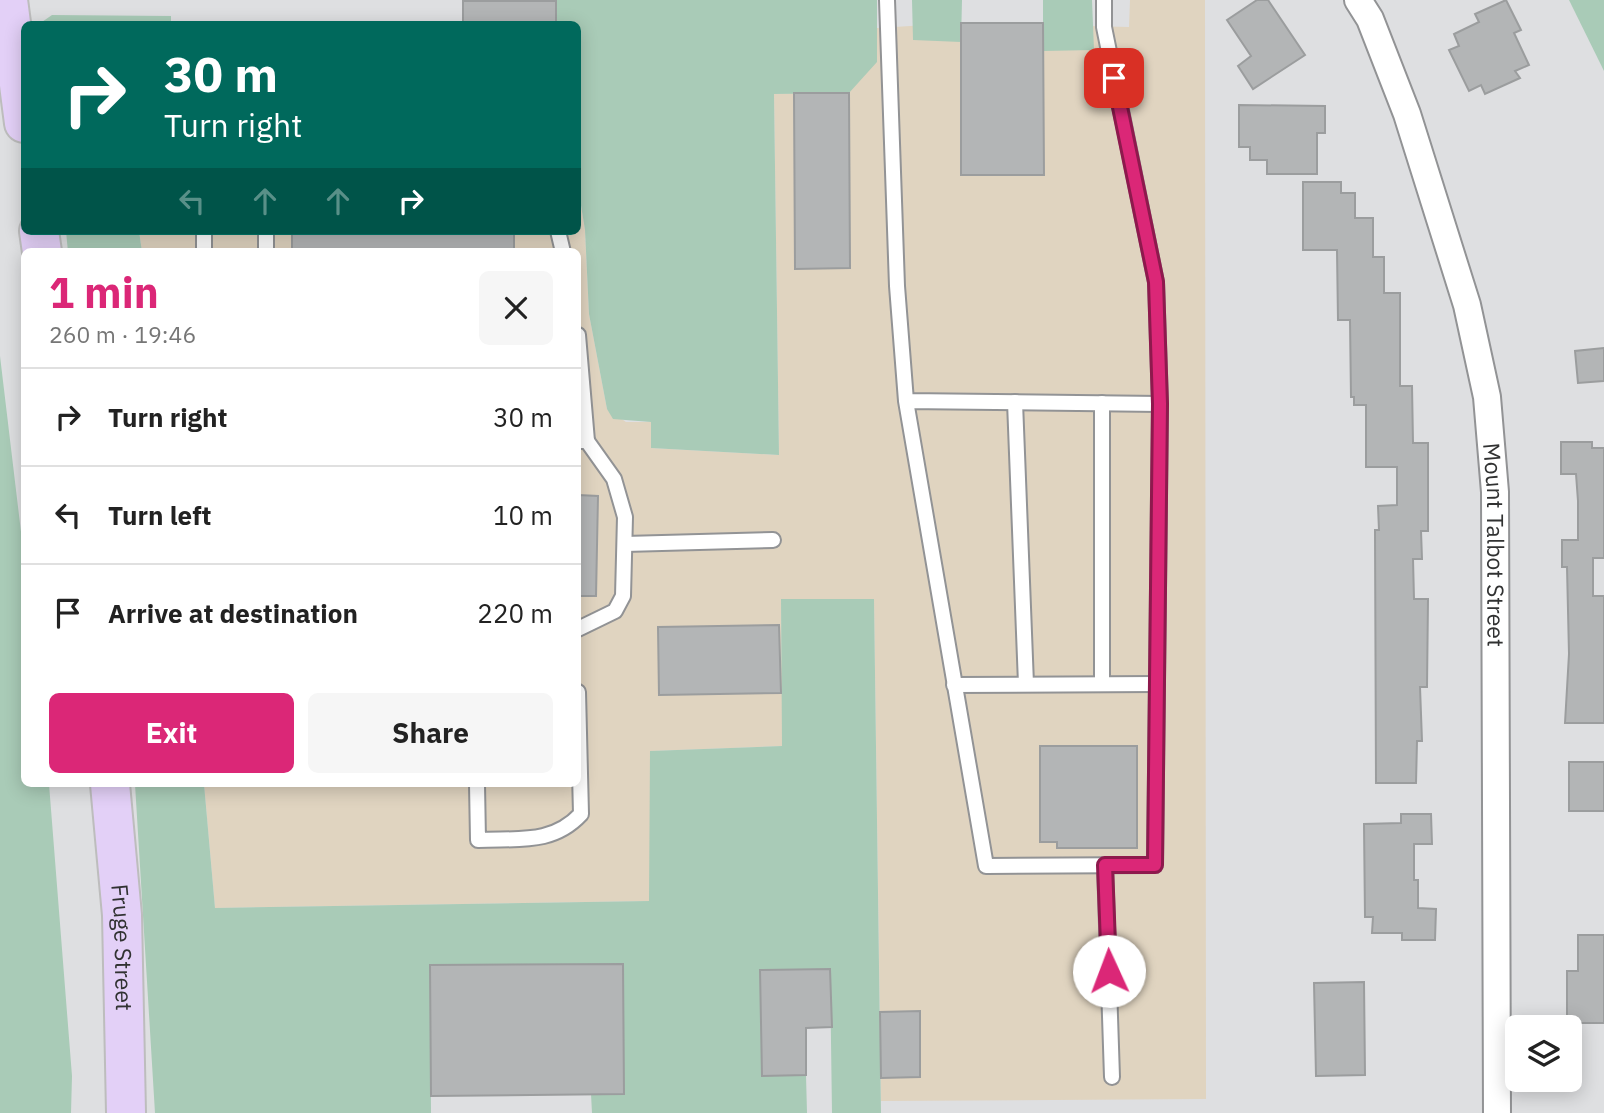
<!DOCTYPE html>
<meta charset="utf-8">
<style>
:root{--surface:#fff;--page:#f6f6f6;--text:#222;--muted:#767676;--line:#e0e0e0;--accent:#db2777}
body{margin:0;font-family:"IBM Plex Sans",sans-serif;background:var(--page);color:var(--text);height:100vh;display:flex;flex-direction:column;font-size:26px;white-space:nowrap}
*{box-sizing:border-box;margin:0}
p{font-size:23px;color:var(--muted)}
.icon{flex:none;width:38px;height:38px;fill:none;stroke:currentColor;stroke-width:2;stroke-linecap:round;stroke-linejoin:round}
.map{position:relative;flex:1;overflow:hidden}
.sheet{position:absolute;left:21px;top:248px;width:560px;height:539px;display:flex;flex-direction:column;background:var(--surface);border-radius:10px;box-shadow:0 4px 18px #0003}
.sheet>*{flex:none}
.hud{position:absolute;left:21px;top:21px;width:560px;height:214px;border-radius:10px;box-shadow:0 4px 18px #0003;background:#00695c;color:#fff;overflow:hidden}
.fabs{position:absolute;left:1505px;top:1015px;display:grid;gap:14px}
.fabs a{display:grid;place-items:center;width:77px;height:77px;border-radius:10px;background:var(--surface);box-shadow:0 4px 18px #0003;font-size:35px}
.pin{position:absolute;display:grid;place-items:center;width:60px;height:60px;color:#fff;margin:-30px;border-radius:14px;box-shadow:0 4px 10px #0006}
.me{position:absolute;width:77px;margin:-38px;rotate:358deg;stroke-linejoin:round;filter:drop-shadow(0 0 5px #0008)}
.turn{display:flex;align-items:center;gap:24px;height:147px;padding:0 28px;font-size:32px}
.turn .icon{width:91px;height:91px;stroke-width:2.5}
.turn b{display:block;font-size:49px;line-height:60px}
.lanes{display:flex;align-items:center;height:66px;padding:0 28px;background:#0003;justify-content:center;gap:35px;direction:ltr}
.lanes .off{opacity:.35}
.round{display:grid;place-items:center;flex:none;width:74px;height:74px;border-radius:10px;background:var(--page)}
.summary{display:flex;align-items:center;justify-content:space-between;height:119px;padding:0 28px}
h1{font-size:42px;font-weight:700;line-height:52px;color:var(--accent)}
.cta{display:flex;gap:14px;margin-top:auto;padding:14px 28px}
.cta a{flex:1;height:80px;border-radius:10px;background:var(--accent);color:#fff;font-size:28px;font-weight:700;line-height:80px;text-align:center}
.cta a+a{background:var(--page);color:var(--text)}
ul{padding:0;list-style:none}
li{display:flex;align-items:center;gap:21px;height:98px;padding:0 28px;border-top:2px solid var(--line)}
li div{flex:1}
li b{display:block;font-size:26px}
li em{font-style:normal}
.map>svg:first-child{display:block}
.commercial{fill:#e0d4c0}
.green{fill:#a9cbb7}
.building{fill:#b3b5b6;stroke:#9b9d9e;stroke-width:2}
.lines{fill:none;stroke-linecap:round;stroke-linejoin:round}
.lane-casing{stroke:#929395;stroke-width:18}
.street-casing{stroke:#929395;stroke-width:30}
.primary-casing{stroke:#bdbdbd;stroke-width:42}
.lane{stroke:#fff;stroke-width:14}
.street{stroke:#fff;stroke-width:26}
.primary{stroke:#e3d0f7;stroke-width:38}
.route-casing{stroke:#8e194d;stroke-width:18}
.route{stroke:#db2777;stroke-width:12}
.labels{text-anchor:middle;stroke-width:7;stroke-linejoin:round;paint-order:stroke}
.street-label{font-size:23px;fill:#313232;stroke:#fff}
</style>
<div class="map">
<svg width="1604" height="1113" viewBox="0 0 1604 1113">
<rect width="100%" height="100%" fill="#dedfe1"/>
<path class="commercial" d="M1130 0H1205L1206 1099 881 1101 874 599H781L783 746 651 751 650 901 215 908 204 784H578V252H142L139 231H578V187L585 230 589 314 607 409 626 422H651V448L779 455 774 94 794 93 877 62V28L961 23 1129 27Z"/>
<g class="green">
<path d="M556 0H877V62L849 93 774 94 779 455 651 448V422L613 419 607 409 589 314 585 230 578 187V24H556Z"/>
<path d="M912 0H962L961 42 913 40Z"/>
<path d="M1043 0H1092L1094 50 1043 51Z"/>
<path d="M1569 0H1604V71Z"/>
<path d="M52 15 171 16V24H39Z"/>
<path d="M66 231H139L142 252H68Z"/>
<path d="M0 356 24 557V784H49L72 1076 71 1113H0Z"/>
<path d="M781 599H874L881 1113H832L830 969 760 970 762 1075H806L807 1113H592L591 1094H624L623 964 430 965 431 1113H155L135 784H204L215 908 649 901 650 751 782 746Z"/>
</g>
<g class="building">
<path d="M1257 0H1268L1305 55 1253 89 1238 66 1251 56 1227 20Z"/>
<path d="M1506 0 1521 30 1514 33 1529 65 1515 71 1520 78 1485 94 1481 85 1469 91 1449 50 1459 46 1454 34 1479 22 1475 14Z"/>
<rect x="463" y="1" width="93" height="23"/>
<path d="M961 23H1043L1044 175H961Z"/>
<path d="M794 93H849L850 268 795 269Z"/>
<path d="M1239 105 1325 106V133H1317V174H1267V160H1250V147H1239Z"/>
<path d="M1303 182H1341V193H1355V218H1373V257H1384V293H1400V386H1412L1413 443H1428V531H1421L1422 559H1413L1414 599H1428L1427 687H1420L1422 741H1417L1416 783H1376L1375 530H1379L1378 506 1397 505V467H1366V405H1354V397H1351L1350 320H1338L1337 250H1303Z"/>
<rect x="292" y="231" width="222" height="21"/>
<path d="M1604 348V381L1578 383 1575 351Z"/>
<path d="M1561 442H1592V448H1604V558H1593V596H1604V723H1565L1569 654 1567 567H1562V540H1578V501L1576 474H1561Z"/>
<path d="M578 495 598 496 596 596H578Z"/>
<path d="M779 625 781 693 659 695 658 627Z"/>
<path d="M1040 746H1137V848H1057V842H1040Z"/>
<rect x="1569" y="762" width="35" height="49"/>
<path d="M1401 814H1431L1432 844H1414V880H1418V908L1436 909 1435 940H1402V933H1372L1373 917H1365L1364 824 1401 823Z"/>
<path d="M1578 935H1604V1023H1567V971H1578Z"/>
<path d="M623 964 624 1094 431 1096 430 965Z"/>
<path d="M830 969 832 1027 806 1028V1075L762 1076 760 970Z"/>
<path d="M1364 982 1365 1075 1316 1076 1314 983Z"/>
<path d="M920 1011V1077L881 1078 880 1012Z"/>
</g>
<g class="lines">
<g class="lane-casing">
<g id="lane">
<path d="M887 0 897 286 906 401 986 866 1155 865 1160 404 906 401"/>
<path d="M1104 0V27L1156 282 1160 404"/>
<path d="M204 231V252"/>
<path d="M266 231V252"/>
<path d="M558 231 563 252"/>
<path d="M578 335 587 441"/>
<path d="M1015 402 1026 684"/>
<path d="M1102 403V684"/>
<path d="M578 441H587L614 479 625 517 623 596 615 611 578 629"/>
<path d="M625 544 773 540"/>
<path d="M954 685 1157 684"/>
<path d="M477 784 478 840C518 838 552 845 581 814L578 692"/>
<path d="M1105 865 1112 1077"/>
</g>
</g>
<g class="street-casing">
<g id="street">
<path id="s1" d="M1358 0 1370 19 1407 114 1467 305 1487 397 1495 492 1497 1113"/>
</g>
</g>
<g class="primary-casing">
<g id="primary">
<path d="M8 0 24 123"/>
<path d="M39 231 42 252"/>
<path id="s2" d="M110 784 122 915 126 1113"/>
</g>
</g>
<use href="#lane" class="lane"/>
<use href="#street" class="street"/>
<use href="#primary" class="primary"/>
</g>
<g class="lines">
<g class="route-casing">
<path id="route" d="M1109 971 1105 865H1155L1160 404 1156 282 1114 78"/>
</g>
<use href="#route" class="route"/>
</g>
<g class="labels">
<g class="street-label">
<text dy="8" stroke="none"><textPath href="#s1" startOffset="567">Mount Talbot Street</textPath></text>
<text dy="8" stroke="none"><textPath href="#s2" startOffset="164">Fruge Street</textPath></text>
</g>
</g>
</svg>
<div class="fabs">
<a><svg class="icon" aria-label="layers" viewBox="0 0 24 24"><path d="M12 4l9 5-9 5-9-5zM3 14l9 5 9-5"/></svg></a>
</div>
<div class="pin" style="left:1114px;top:78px;background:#d93025"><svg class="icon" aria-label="arrive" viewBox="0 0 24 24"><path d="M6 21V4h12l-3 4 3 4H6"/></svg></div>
<svg class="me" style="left:1109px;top:971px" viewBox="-20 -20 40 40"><circle r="19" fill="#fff"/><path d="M0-13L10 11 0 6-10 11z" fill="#db2777"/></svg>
<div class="hud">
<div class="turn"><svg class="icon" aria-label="right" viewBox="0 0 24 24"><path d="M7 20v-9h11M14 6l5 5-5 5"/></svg><div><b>30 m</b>Turn right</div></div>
<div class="lanes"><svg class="icon off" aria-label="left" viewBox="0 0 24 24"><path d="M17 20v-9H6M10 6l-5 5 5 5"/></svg><svg class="icon off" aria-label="ahead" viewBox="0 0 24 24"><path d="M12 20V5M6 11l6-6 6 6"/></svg><svg class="icon off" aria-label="ahead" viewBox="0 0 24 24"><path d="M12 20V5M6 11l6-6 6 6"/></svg><svg class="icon" aria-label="right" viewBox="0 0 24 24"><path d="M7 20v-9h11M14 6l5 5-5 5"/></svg></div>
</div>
<section class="sheet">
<div class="summary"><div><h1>1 min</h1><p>260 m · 19:46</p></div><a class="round"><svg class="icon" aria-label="close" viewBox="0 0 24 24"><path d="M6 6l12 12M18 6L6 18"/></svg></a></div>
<ul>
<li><svg class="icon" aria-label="right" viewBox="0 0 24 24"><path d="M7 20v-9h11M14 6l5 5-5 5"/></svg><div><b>Turn right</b></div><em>30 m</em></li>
<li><svg class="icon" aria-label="left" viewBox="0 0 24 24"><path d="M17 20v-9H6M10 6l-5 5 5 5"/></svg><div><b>Turn left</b></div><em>10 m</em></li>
<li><svg class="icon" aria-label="arrive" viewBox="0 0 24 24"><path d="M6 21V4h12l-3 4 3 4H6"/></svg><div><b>Arrive at destination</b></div><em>220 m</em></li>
</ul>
<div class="cta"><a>Exit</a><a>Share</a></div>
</section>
</div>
